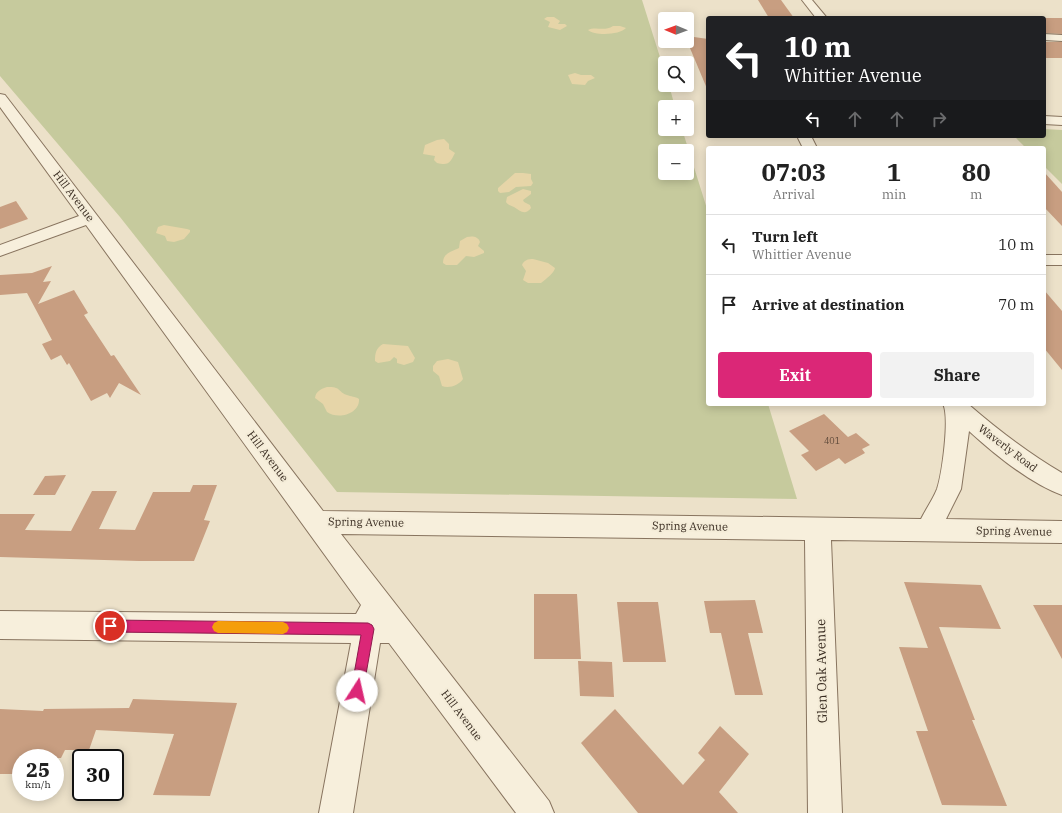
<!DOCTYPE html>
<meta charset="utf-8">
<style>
:root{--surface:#fff;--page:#f2f2f2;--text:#222;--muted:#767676;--line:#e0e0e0;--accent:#db2777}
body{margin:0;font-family:"IBM Plex Serif",serif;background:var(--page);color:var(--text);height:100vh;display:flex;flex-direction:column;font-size:15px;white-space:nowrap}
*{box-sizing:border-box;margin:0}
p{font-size:13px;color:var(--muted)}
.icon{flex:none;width:22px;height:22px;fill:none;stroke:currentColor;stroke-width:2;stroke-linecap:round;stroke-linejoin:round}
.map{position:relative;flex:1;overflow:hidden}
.sheet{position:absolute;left:706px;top:146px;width:340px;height:260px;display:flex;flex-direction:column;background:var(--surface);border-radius:4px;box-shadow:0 2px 10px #0003}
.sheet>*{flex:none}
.top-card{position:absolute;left:706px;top:16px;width:340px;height:122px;border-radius:4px;box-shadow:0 2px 10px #0003;background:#202124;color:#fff;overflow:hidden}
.needle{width:26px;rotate:271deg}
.buttons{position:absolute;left:658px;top:12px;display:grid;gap:8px}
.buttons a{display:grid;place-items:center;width:36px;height:36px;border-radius:4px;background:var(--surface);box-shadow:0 2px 10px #0003;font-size:20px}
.speed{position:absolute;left:12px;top:749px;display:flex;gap:8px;font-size:20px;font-weight:700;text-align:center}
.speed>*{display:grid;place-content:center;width:52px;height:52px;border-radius:50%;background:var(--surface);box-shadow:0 2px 10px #0003;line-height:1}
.speed small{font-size:10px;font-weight:400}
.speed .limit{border:2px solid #111;border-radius:6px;background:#fff;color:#111}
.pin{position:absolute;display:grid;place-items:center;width:34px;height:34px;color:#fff;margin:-17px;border:2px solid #fff;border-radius:50%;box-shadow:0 1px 4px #0007}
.me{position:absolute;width:44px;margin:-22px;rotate:10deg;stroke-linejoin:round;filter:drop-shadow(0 0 3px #0008)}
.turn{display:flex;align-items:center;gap:14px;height:84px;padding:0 12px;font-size:18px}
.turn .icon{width:52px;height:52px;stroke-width:2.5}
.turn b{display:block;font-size:28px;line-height:34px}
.lanes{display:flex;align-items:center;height:38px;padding:0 12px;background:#0003;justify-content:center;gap:20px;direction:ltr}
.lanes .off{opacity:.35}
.eta{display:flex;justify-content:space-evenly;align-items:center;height:68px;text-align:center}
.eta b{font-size:24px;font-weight:700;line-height:28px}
.cta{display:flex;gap:8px;margin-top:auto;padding:8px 12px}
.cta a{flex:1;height:46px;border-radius:4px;background:var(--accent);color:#fff;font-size:16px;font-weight:700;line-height:46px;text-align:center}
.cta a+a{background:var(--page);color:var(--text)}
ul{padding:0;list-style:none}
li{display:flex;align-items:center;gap:12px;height:60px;padding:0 12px;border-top:1px solid var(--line)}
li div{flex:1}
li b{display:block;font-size:15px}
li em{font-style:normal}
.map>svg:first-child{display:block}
.green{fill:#c6ca9d;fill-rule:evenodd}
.sand{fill:#e6d5a8}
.building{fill:#c89e81}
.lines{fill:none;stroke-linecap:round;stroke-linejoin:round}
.minor-casing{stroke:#88745f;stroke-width:2}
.minor{fill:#f7efdc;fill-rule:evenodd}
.route{fill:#db2777;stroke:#8e194d}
.slow{fill:#f59e0b}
.labels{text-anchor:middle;stroke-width:4;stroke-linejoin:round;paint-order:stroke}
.number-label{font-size:9px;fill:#5d4839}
.street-label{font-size:11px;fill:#392c21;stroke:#f4ecd8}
.near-street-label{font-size:13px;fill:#392c21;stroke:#f4ecd8}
</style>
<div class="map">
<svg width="1062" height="813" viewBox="0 0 1062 813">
<rect width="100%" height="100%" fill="#ece1c9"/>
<g class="green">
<path d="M0 0H642L665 73V85H669L675 107H665V129H682L708 212V404H768L797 499 337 492 120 217 0 76ZM665 151H687V173H665Z"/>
<path d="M1044 129 1062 130V184L1044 166V148H1026L1014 136H1044Z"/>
</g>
<g class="sand">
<path d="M547 17H554L560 21 558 24H565L567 26 560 30 548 27 550 22 544 19Z"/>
<path d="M613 26H620L626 28C620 35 595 36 588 30 596 26 604 32 613 26Z"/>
<path d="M575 73 581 75H591L595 78 588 81 585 85 572 84 568 75Z"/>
<path d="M444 139 449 144V149L455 153C450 162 450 166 437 163L434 160 435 156 423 154 425 145 437 140Z"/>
<path d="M515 173H523L531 174V179L533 183 531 186 516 187 509 192 500 193 498 191V188Z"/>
<path d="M523 189 531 191V194L523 200 524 202 530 205 531 208C525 216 520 211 514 207 510 205 508 205 506 202L507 197Z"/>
<path d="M164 225 187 229 190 230V232L184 239 174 242 167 241 165 236 156 233 158 227Z"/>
<path d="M467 237C472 236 478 236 480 242L478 246 484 251V253L474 257 466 256 457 265H446L443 263C443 253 451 252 459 248L460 241Z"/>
<path d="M533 259 548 263 555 268C554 273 546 279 541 283H528L523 280 526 271 522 265C524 260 528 259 533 259Z"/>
<path d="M383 344 408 346 415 358 413 362 404 365 397 363V359L394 357 390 361 378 363 375 361C375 353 376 348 383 344Z"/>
<path d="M448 359 458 362 463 379C459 385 449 389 442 386L439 376 433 371V366L437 361Z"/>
<path d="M327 387C341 386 338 392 347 395 351 397 355 396 359 399 360 414 338 420 327 412L323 404 315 398C316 391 321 389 327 387Z"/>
</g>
<g class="building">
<path d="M758 0H781L794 18H769Z"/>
<path d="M1044 18H1062V34L1044 33Z"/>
<path d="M687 36 708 39V91L687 41Z"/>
<rect x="1044" y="42" width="18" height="16"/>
<path d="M1044 172 1062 192V226L1044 207Z"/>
<path d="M16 201 28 219 0 229V207Z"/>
<path d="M52 266 43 282 51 281 38 304 74 290 88 313 84 315 111 356 114 355 141 395 119 383 110 398 107 393 91 401 69 363 67 365 61 355 51 360 42 344 52 340 27 293 0 295V275L32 273Z"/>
<path d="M1044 290 1062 311V370L1044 348Z"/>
<path d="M824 414 848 437 856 433 870 445 862 449 865 453 845 464 839 458 816 471 801 455 809 451 789 431Z"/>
<path d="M66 475 55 495H33L45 476Z"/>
<path d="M193 485H217L204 520 210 521 194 561H139L0 557V514H35L25 530 71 531 92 491H117L99 529 135 530 153 492H190Z"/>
<path d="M904 582 981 585 1001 629 939 627 975 720H972L1007 806 942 805 916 731H928L899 647 928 648Z"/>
<path d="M534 594H577L581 659H534Z"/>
<path d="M755 600 763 633H748L763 695H735L721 633H710L704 601Z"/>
<path d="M617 602H658L666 662H623Z"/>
<path d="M1033 605H1062V659Z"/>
<path d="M578 661 612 662 614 697 580 696Z"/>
<path d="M133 699 237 703 210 796 153 795 174 734 96 730 89 750H65L61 758H21V774H0V709L43 711 44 709 129 708Z"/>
<path d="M615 709 683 785 705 760 698 753 720 726 749 754 719 792 738 813H638L581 743Z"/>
</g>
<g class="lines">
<g class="minor-casing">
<g id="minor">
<path d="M802 0H812L827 18H816Z"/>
<path d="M1044 34 1062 35V41L1044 40Z"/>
<path d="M0 94 5 95 323 511 921 519C926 509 933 499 937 489 942 474 950 417 943 404H968C998 430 1028 453 1062 473V495C1031 484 993 453 969 431L961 489 946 519 1062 521V543L831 540 842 813H808L805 540 341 534 549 801 554 813H516L389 643H380L353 813H319L351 643 0 639V611L356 614 361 605 86 225 0 256V245L79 216 0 107Z"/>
<path d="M1044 116 1062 117V125L1044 124Z"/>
<path d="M797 136H811L817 148H803Z"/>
<rect x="1044" y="255" width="18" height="10"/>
</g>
</g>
<use href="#minor" class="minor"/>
</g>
<path class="route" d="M110 620 368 623 372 625 374 629 363 691 362 696 357 698 353 696 351 691 361 635 110 632 106 630 105 626 106 622Z"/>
<path class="slow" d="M218 621 283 622 287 624 289 628 287 632 283 634 218 633 214 631 212 627 214 623Z"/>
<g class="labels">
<g class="number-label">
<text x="832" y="444">401</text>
</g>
<g class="street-label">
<text transform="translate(74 196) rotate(53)" y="4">Hill Avenue</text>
<text transform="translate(1008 448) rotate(37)" y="4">Waverly Road</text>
<text transform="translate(268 456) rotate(53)" y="4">Hill Avenue</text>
<text transform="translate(366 522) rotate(1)" y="4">Spring Avenue</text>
<text transform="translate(690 526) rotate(1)" y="4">Spring Avenue</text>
<text transform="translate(1014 531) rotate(1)" y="4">Spring Avenue</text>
<text transform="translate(462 715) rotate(53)" y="4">Hill Avenue</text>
</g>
<g class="near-street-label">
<text transform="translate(821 671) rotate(-91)" y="5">Glen Oak Avenue</text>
</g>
</g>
</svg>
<div class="buttons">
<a><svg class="needle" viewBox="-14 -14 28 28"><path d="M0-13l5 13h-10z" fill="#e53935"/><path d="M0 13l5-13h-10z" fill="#767676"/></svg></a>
<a><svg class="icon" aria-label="search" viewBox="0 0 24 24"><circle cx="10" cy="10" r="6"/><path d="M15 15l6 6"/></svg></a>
<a>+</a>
<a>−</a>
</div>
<div class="speed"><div>25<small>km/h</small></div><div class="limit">30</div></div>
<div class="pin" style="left:110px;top:626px;background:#d93025"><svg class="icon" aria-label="arrive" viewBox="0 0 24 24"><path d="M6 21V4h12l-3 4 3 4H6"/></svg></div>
<svg class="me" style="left:357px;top:691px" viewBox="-20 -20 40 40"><circle r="19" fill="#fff"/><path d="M0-13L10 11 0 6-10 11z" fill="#db2777"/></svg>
<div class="top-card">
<div class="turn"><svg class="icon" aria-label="left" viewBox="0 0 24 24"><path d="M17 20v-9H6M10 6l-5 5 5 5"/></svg><div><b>10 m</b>Whittier Avenue</div></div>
<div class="lanes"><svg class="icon" aria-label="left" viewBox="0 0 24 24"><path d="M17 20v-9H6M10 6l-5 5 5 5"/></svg><svg class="icon off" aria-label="ahead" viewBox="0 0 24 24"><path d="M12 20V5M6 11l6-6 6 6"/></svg><svg class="icon off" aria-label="ahead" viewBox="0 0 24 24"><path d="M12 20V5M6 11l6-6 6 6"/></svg><svg class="icon off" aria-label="right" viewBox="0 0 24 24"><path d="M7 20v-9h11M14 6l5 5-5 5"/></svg></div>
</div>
<section class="sheet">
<div class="eta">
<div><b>07:03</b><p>Arrival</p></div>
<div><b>1</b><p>min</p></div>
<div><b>80</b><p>m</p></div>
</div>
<ul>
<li><svg class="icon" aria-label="left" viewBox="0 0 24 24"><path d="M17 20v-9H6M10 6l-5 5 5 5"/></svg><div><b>Turn left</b><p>Whittier Avenue</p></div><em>10 m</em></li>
<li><svg class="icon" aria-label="arrive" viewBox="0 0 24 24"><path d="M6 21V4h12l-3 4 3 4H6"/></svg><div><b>Arrive at destination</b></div><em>70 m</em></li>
</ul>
<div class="cta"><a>Exit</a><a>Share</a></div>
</section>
</div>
